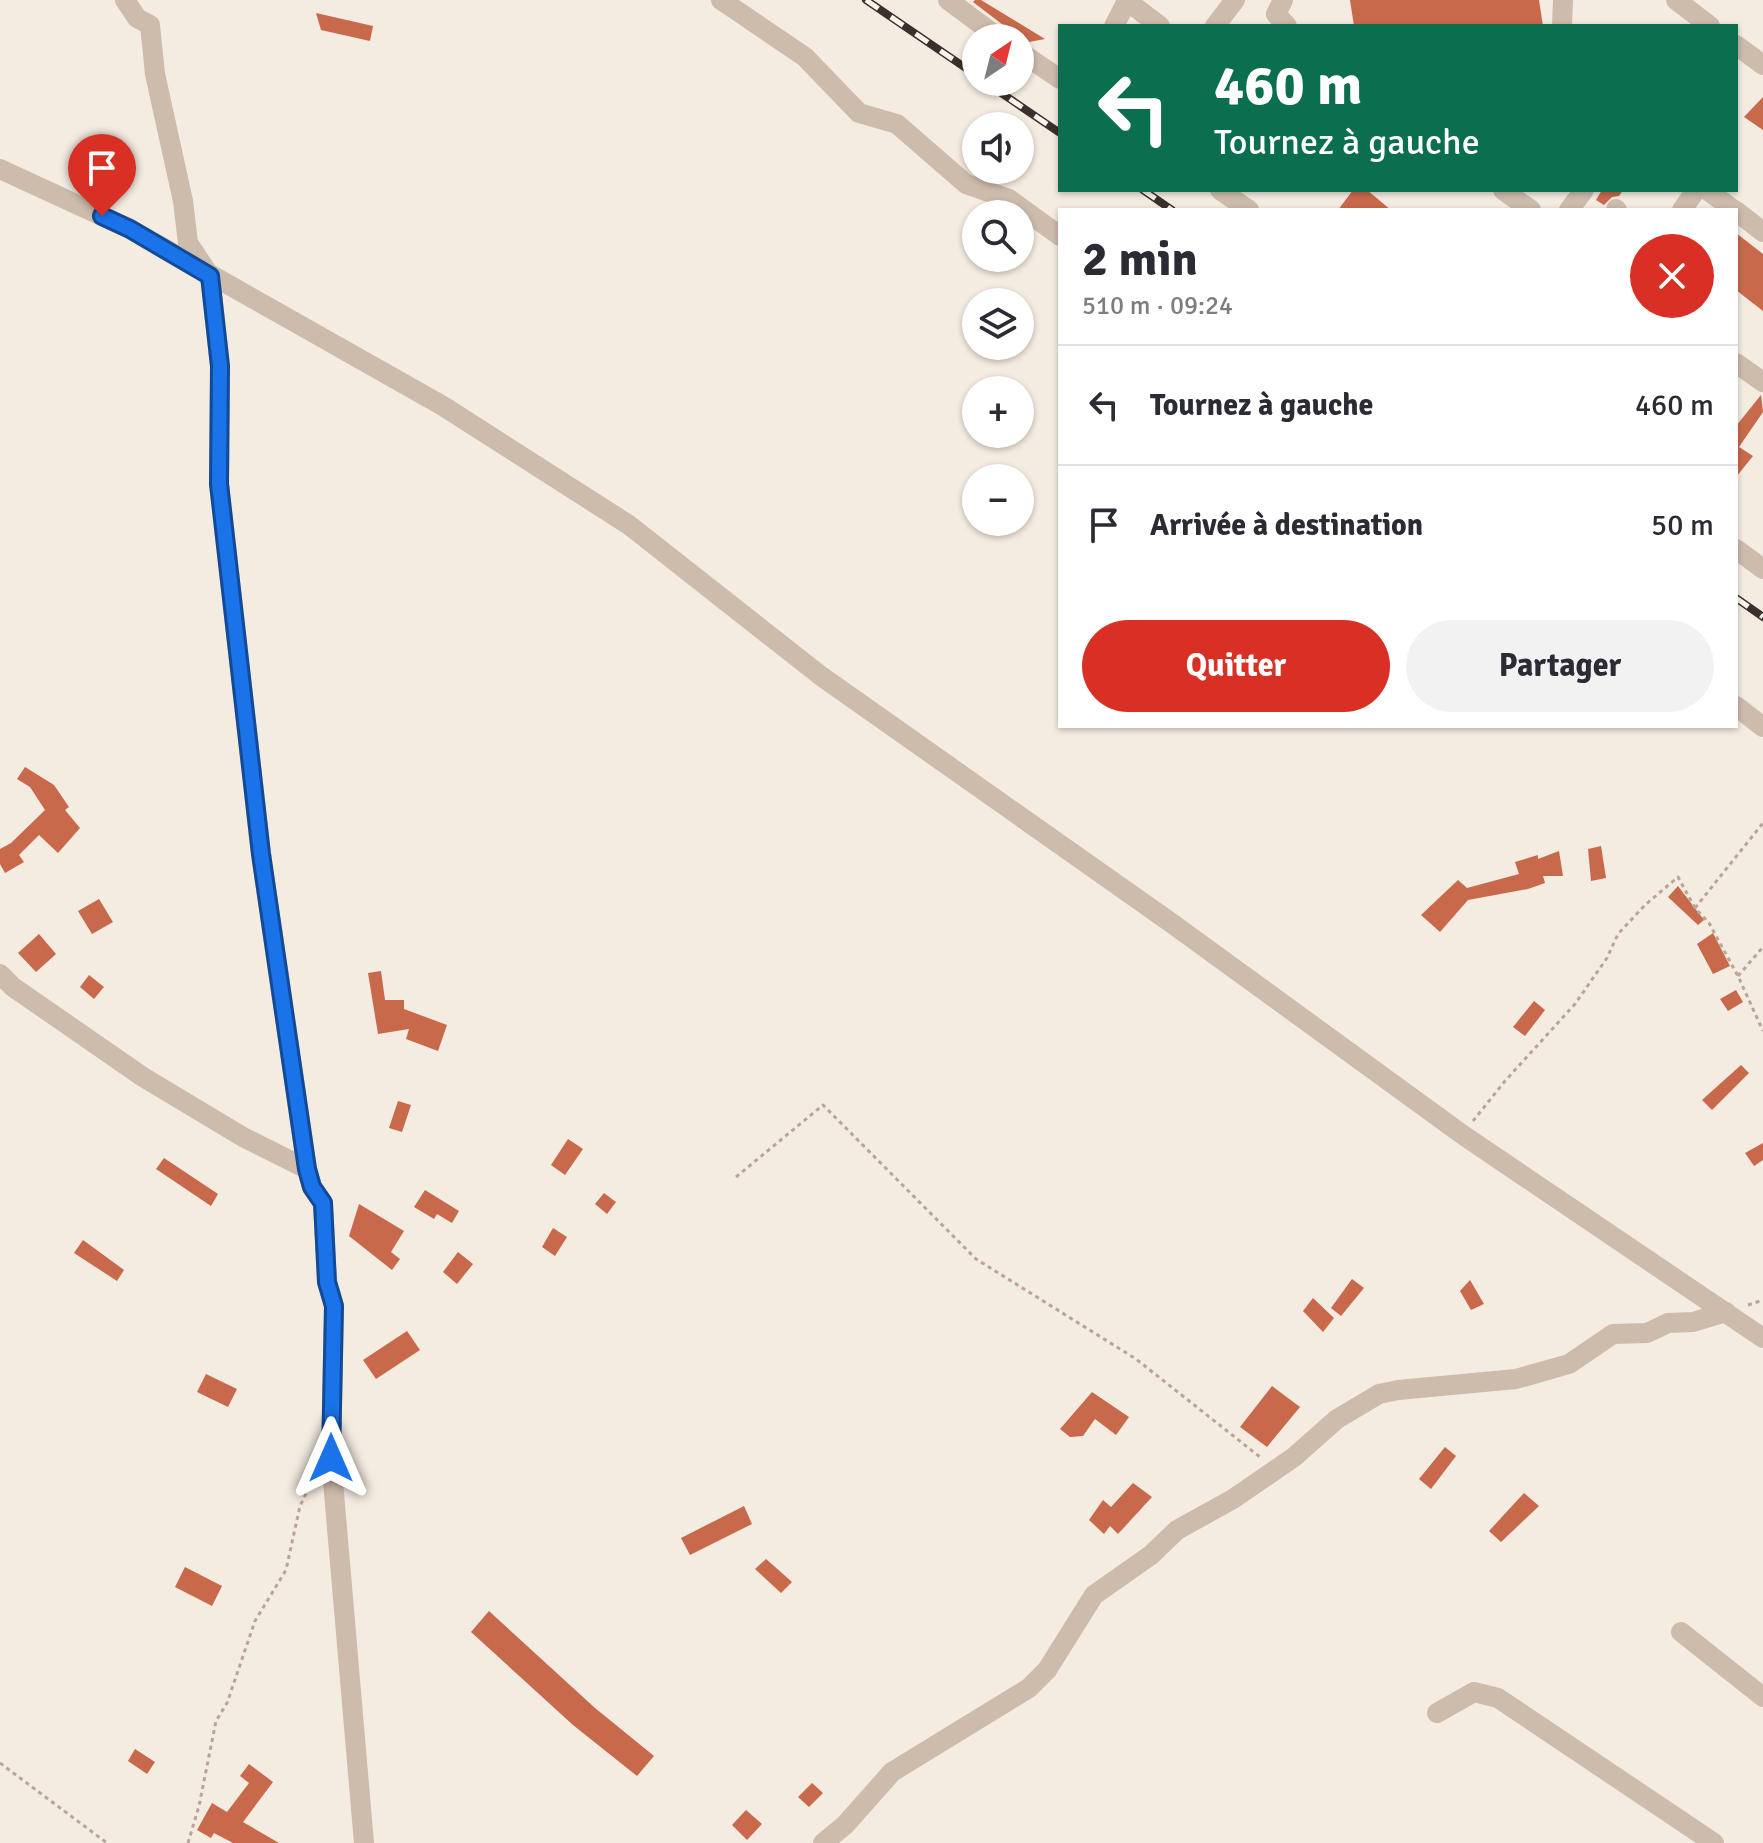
<!DOCTYPE html>
<html lang="fr">
<meta charset="utf-8">
<style>
:root{--surface:#fff;--page:#f2f2f3;--text:#2b2b33;--muted:#7c7c81;--line:#e1e1e2;--accent:#d93025}
body{margin:0;font-family:Signika,sans-serif;background:var(--page);color:var(--text);height:100vh;display:flex;flex-direction:column;font-size:30px;white-space:nowrap}
*{box-sizing:border-box;margin:0}
p{font-size:26px;color:var(--muted)}
.icon{flex:none;width:44px;height:44px;fill:none;stroke:currentColor;stroke-width:2;stroke-linecap:round;stroke-linejoin:round}
.map{position:relative;flex:1;overflow:hidden}
.panel{position:absolute;left:1058px;top:208px;width:680px;height:520px;display:flex;flex-direction:column;background:var(--surface);border-radius:0px;box-shadow:0 2px 6px #0004}
.panel>*{flex:none}
.hud{position:absolute;left:1058px;top:24px;width:680px;height:168px;border-radius:0px;box-shadow:0 2px 6px #0004;background:#0b6e4f;color:#fff;overflow:hidden}
.needle{width:52px;rotate:35deg}
.fabs{position:absolute;left:962px;top:24px;display:grid;gap:16px}
.fabs a{display:grid;place-items:center;width:72px;height:72px;border-radius:50%;background:var(--surface);box-shadow:0 2px 6px #0004;font-size:40px}
.pin{position:absolute;display:grid;place-items:center;width:68px;height:68px;color:#fff;margin:-82px -34px;border-radius:50% 50% 50% 0;rotate:-45deg;box-shadow:0 0 8px #0007}
.pin .icon{rotate:45deg}
.me{position:absolute;width:88px;margin:-44px;rotate:0deg;stroke-linejoin:round;filter:drop-shadow(0 0 6px #0008)}
.turn{display:flex;align-items:center;gap:28px;height:168px;padding:0 24px;font-size:36px}
.turn .icon{width:104px;height:104px;stroke-width:2.5}
.turn b{display:block;font-size:56px;line-height:68px}
.round{display:grid;place-items:center;flex:none;width:84px;height:84px;border-radius:42px;background:var(--page)}
.head{display:flex;align-items:center;justify-content:space-between;height:136px;padding:0 24px}
h1{font-size:48px;font-weight:700;line-height:60px}
.button{display:flex;gap:16px;margin-top:auto;padding:16px 24px}
.button a{flex:1;height:92px;border-radius:48px;background:var(--accent);color:#fff;font-size:32px;font-weight:700;line-height:92px;text-align:center}
.button a+a{background:var(--page);color:var(--text)}
ul{padding:0;list-style:none}
li{display:flex;align-items:center;gap:24px;height:120px;padding:0 24px;border-top:2px solid var(--line)}
li div{flex:1}
li b{display:block;font-size:30px}
li em{font-style:normal}
.map>svg:first-child{display:block}
.building{fill:#c8694b}
.lines{fill:none;stroke-linecap:round;stroke-linejoin:round}
.path{stroke:#b9a596;stroke-width:3;stroke-dasharray:4 4;stroke-linecap:butt}
.minor{stroke:#cdbbac;stroke-width:20}
.rail-casing{stroke:#3b302b;stroke-width:8}
.rail{stroke:#fbf5ee;stroke-width:5;stroke-dasharray:15;stroke-linecap:butt}
.route-casing{stroke:#114b97;stroke-width:20}
.route{stroke:#1a73e8;stroke-width:14}
</style>
<div class="map">
<svg width="1763" height="1843" viewBox="0 0 1763 1843">
<rect width="100%" height="100%" fill="#f4ebe1"/>
<g class="building">
<path d="M975 0H981L1045 39 1029 42 1013 38 1007 28 973 2Z"/>
<path d="M1350 0H1539L1543 26H1354Z"/>
<path d="M316 13 373 26 370 41 321 30Z"/>
<path d="M1763 97V130L1744 117Z"/>
<path d="M1353 190H1367L1391 210H1338Z"/>
<path d="M1602 190H1623L1619 196 1612 197 1604 205 1596 200Z"/>
<path d="M1736 233 1763 254V311L1736 290Z"/>
<path d="M1761 395 1763 412 1739 447 1753 456 1736 477V426Z"/>
<path d="M25 767 54 785 69 807 65 810 80 828 58 853 39 835 19 855 24 862 5 873 0 864V849L11 843 45 810 30 787 17 779Z"/>
<path d="M1601 846 1606 878 1591 881 1588 849Z"/>
<path d="M1559 851 1563 876H1543L1545 883 1528 889 1468 900 1440 932 1421 915 1458 880 1467 888 1519 874 1515 862 1538 855V859Z"/>
<path d="M1678 886 1704 920 1698 925 1668 897Z"/>
<path d="M99 899 113 922 92 934 78 911Z"/>
<path d="M1713 933 1730 966 1713 974 1697 944Z"/>
<path d="M39 934 56 954 36 972 18 953Z"/>
<path d="M381 971 385 1000H404V1009L447 1025 438 1051 406 1039 409 1029 378 1034 368 973Z"/>
<path d="M89 975 104 987 94 999 80 987Z"/>
<path d="M1736 990 1743 1002 1728 1011 1720 999Z"/>
<path d="M1534 1001 1545 1010 1525 1036 1513 1027Z"/>
<path d="M1741 1065 1749 1073 1712 1110 1702 1100Z"/>
<path d="M398 1101 411 1105 402 1132 389 1128Z"/>
<path d="M568 1139 583 1149 565 1175 551 1165Z"/>
<path d="M1763 1143V1160L1754 1166 1745 1153Z"/>
<path d="M164 1158 218 1194 211 1206 156 1169Z"/>
<path d="M425 1190 459 1211 452 1223 437 1214 434 1219 414 1207Z"/>
<path d="M604 1193 616 1202 607 1214 595 1204Z"/>
<path d="M359 1204 404 1231 391 1252 400 1259 392 1270 349 1236Z"/>
<path d="M553 1228 567 1237 555 1256 542 1247Z"/>
<path d="M83 1240 124 1270 117 1281 74 1253Z"/>
<path d="M458 1252 473 1264 457 1284 443 1272Z"/>
<path d="M1352 1279 1364 1288 1341 1316 1331 1308Z"/>
<path d="M1470 1280 1484 1304 1471 1310 1460 1291Z"/>
<path d="M1313 1298 1334 1318 1323 1332 1303 1311Z"/>
<path d="M407 1331 420 1350 376 1379 363 1360Z"/>
<path d="M206 1374 237 1389 228 1407 197 1392Z"/>
<path d="M1272 1386 1300 1407 1267 1447 1240 1427Z"/>
<path d="M1092 1392 1129 1417 1116 1435 1095 1419 1083 1436 1070 1437 1060 1429Z"/>
<path d="M1445 1447 1456 1456 1431 1489 1419 1479Z"/>
<path d="M1133 1483 1152 1497 1118 1534 1110 1526 1104 1534 1089 1520 1103 1500 1111 1507Z"/>
<path d="M1524 1493 1539 1506 1501 1542 1489 1531Z"/>
<path d="M744 1506 752 1524 690 1555 681 1538Z"/>
<path d="M766 1559 792 1582 781 1593 755 1569Z"/>
<path d="M185 1567 222 1586 212 1606 175 1587Z"/>
<path d="M489 1611 595 1708 654 1756 637 1776 573 1725 471 1632Z"/>
<path d="M135 1749 155 1762 147 1774 128 1761Z"/>
<path d="M249 1764 273 1782 243 1822 279 1843H233L214 1833 211 1838 197 1830 212 1803 227 1812 249 1783 240 1776Z"/>
<path d="M812 1783 823 1793 809 1807 798 1797Z"/>
<path d="M746 1810 762 1824 747 1840 732 1825Z"/>
</g>
<g class="lines">
<g class="path">
<path d="M1695 908 1763 823"/>
<path d="M1738 976 1763 947"/>
<path d="M1473 1121 1505 1081 1575 1004 1607 958 1618 934 1645 905 1678 877 1695 908 1709 923 1738 976 1763 1031"/>
<path d="M736 1177 823 1105 976 1259 1136 1359 1260 1457"/>
<path d="M1748 1305 1763 1300"/>
<path d="M0 1763 107 1843"/>
<path d="M188 1843 199 1806 216 1721 227 1703 255 1621 286 1570 300 1506 313 1479"/>
</g>
<g class="minor">
<path d="M125 0 137 18 150 25 155 74 183 201 188 243 210 276 220 366 219 484 261 854 307 1169 312 1187 323 1203 327 1282 334 1306 331 1458 364 1843"/>
<path d="M721 0 805 57 859 113 897 124 966 184 1009 199 1060 236"/>
<path d="M948 0 999 38"/>
<path d="M1283 0 1276 14 1287 26"/>
<path d="M1676 0 1710 26"/>
<path d="M1114 26 1127 1 1160 26"/>
<path d="M1215 26 1235 0"/>
<path d="M1562 26 1563 0"/>
<path d="M1736 45 1763 65"/>
<path d="M1020 52 1060 79"/>
<path d="M0 169 130 229 443 406 629 525 821 676 1170 922 1463 1135 1763 1338"/>
<path d="M1220 190 1249 210"/>
<path d="M1503 190 1531 210"/>
<path d="M1707 190 1734 210"/>
<path d="M1616 209 1617 210"/>
<path d="M1569 210 1584 190"/>
<path d="M1682 210 1696 190"/>
<path d="M1736 211 1763 232"/>
<path d="M1736 363 1763 382"/>
<path d="M1736 549 1763 569"/>
<path d="M1736 706 1763 727"/>
<path d="M0 974 13 987 143 1077 243 1137 307 1169"/>
<path d="M1681 1632 1763 1697"/>
<path d="M1437 1713 1474 1692 1498 1698 1714 1843"/>
<path d="M823 1843 845 1825 892 1772 1029 1688 1047 1670 1094 1595 1151 1555 1177 1530 1233 1499 1294 1457 1337 1419 1379 1394 1398 1390 1516 1379 1569 1364 1613 1334 1647 1333 1668 1323 1693 1322 1726 1312"/>
</g>
<g class="rail-casing">
<g id="rail">
<path d="M866 0 976 75"/>
<path d="M985 82 1060 133"/>
<path d="M1143 190 1172 210"/>
<path d="M1736 598 1763 617"/>
</g>
</g>
<use href="#rail" class="rail"/>
</g>
<g class="lines">
<g class="route-casing">
<path id="route" d="M102 216 130 229 210 276 220 366 219 484 261 854 307 1169 312 1187 323 1203 327 1282 334 1306 331 1458"/>
</g>
<use href="#route" class="route"/>
</g>
</svg>
<div class="fabs">
<a><svg class="needle" viewBox="-14 -14 28 28"><path d="M0-13l5 13h-10z" fill="#e53935"/><path d="M0 13l5-13h-10z" fill="#7c7c81"/></svg></a>
<a><svg class="icon" aria-label="sound" viewBox="0 0 24 24"><path d="M4 9h4l5-4v14l-5-4H4zM17 9q2 3 0 6"/></svg></a>
<a><svg class="icon" aria-label="search" viewBox="0 0 24 24"><circle cx="10" cy="10" r="6"/><path d="M15 15l6 6"/></svg></a>
<a><svg class="icon" aria-label="layers" viewBox="0 0 24 24"><path d="M12 4l9 5-9 5-9-5zM3 14l9 5 9-5"/></svg></a>
<a>+</a>
<a>−</a>
</div>
<div class="pin" style="left:102px;top:216px;background:#d93025"><svg class="icon" aria-label="arrive" viewBox="0 0 24 24"><path d="M6 21V4h12l-3 4 3 4H6"/></svg></div>
<svg class="me" style="left:331px;top:1458px" viewBox="-20 -20 40 40"><path d="M0-17L14 15 0 8-14 15z" fill="#1a73e8" stroke="#fff" stroke-width="4"/></svg>
<div class="hud">
<div class="turn"><svg class="icon" aria-label="left" viewBox="0 0 24 24"><path d="M17 20v-9H6M10 6l-5 5 5 5"/></svg><div><b>460 m</b>Tournez à gauche</div></div>
</div>
<section class="panel">
<div class="head"><div><h1>2 min</h1><p>510 m · 09:24</p></div><a class="round" style="background:#d93025;color:#fff"><svg class="icon" aria-label="close" viewBox="0 0 24 24"><path d="M6 6l12 12M18 6L6 18"/></svg></a></div>
<ul>
<li><svg class="icon" aria-label="left" viewBox="0 0 24 24"><path d="M17 20v-9H6M10 6l-5 5 5 5"/></svg><div><b>Tournez à gauche</b></div><em>460 m</em></li>
<li><svg class="icon" aria-label="arrive" viewBox="0 0 24 24"><path d="M6 21V4h12l-3 4 3 4H6"/></svg><div><b>Arrivée à destination</b></div><em>50 m</em></li>
</ul>
<div class="button"><a>Quitter</a><a>Partager</a></div>
</section>
</div>
